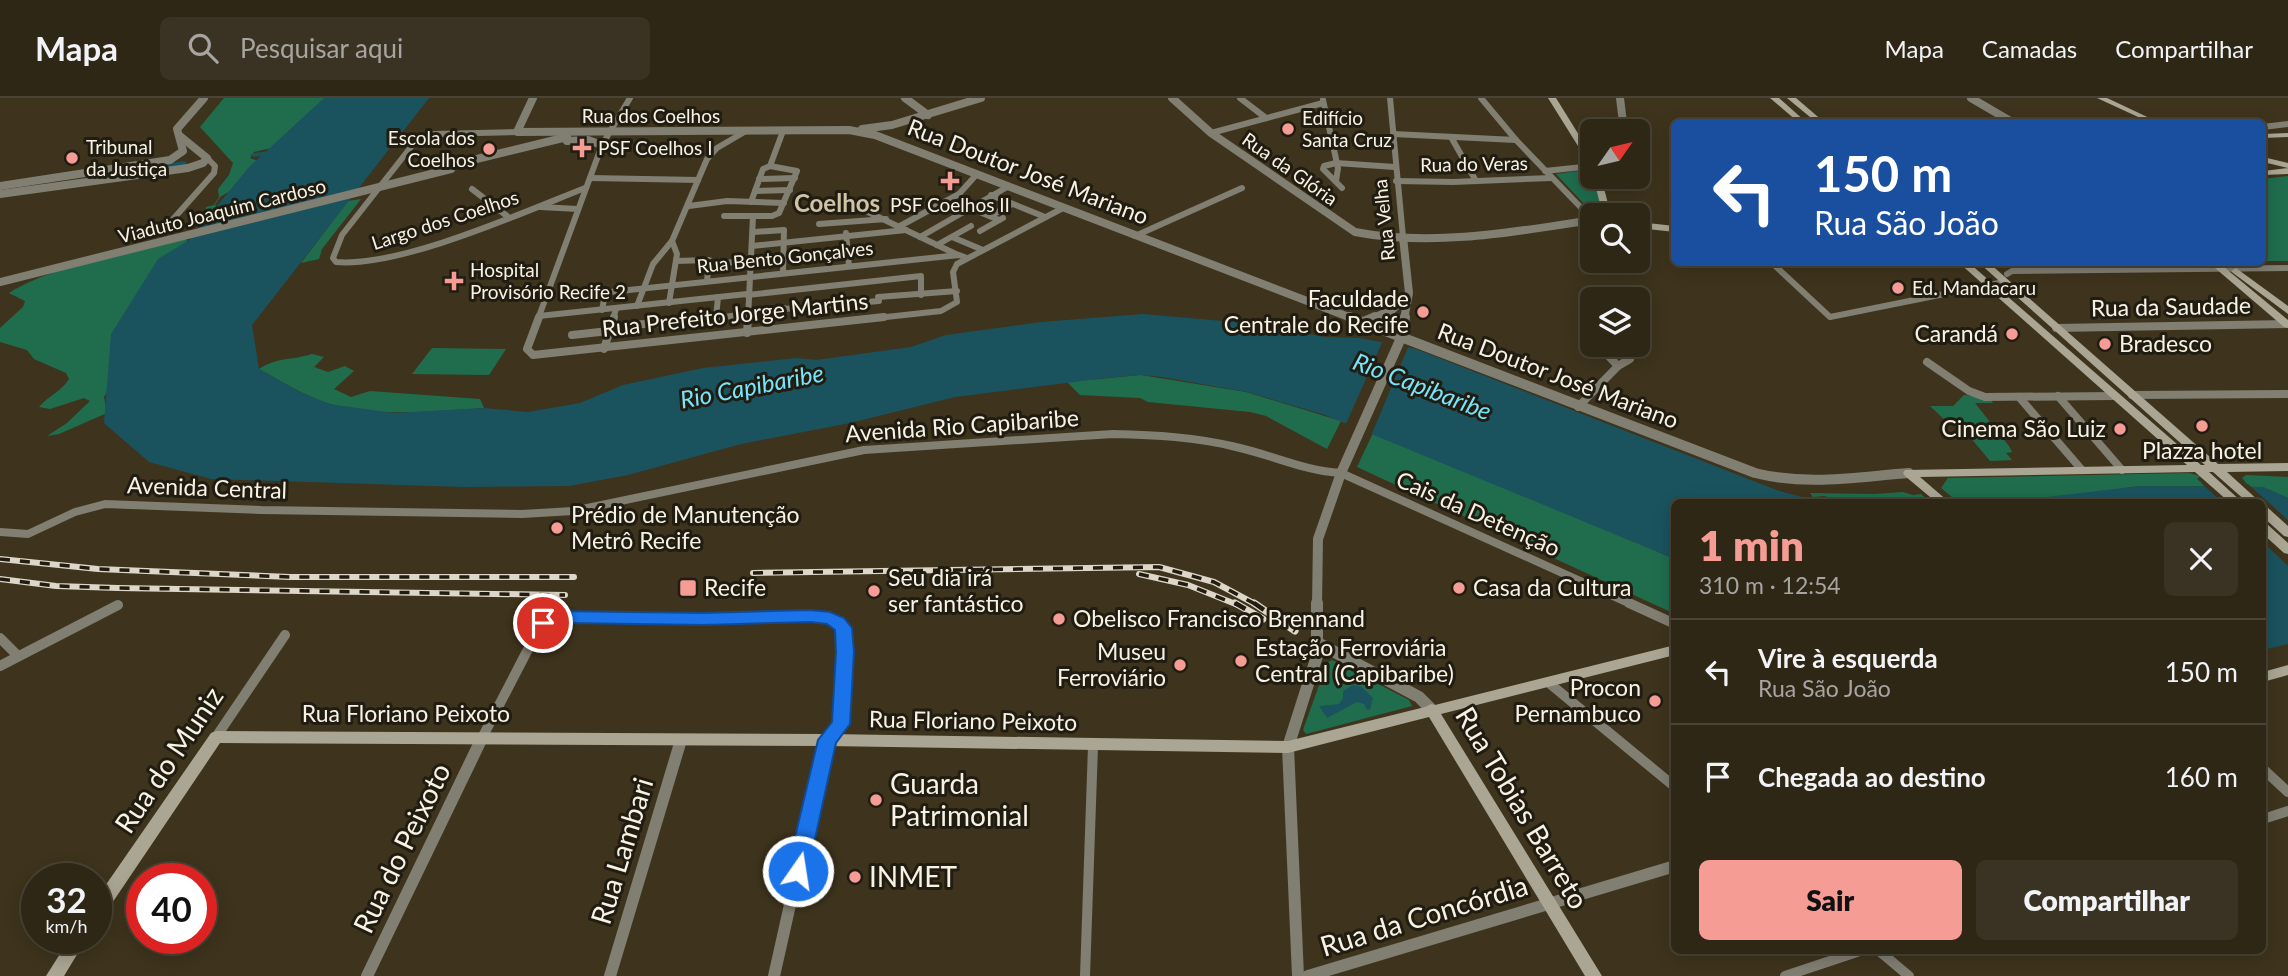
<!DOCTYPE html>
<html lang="pt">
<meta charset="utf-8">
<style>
:root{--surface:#2e2716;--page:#3a3323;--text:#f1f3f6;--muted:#a7a5a1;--line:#494435;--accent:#f59c95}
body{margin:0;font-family:Lato,sans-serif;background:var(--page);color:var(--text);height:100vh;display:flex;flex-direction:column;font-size:26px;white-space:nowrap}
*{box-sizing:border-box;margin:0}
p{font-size:23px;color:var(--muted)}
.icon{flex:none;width:38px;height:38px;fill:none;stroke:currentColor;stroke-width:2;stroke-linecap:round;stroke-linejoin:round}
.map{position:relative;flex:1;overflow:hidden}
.details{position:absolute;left:1671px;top:401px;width:595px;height:455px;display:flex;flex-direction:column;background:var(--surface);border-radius:10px;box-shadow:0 4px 18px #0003,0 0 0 2px var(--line)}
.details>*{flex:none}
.top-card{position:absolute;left:1671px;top:21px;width:595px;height:147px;border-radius:10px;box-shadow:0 4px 18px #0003,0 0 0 2px var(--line);background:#1a4fa0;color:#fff;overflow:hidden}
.needle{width:46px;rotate:56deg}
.controls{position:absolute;left:1580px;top:21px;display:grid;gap:14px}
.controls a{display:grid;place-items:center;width:70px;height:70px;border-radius:10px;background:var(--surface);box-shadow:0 4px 18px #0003,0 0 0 2px var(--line);font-size:35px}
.speed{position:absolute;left:21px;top:765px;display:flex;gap:14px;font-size:35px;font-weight:700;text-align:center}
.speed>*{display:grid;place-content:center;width:91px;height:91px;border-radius:50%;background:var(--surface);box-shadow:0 4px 18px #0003,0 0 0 2px var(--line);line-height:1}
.speed small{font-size:18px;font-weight:400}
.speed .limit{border:10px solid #d22;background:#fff;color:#111}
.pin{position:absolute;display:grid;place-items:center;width:60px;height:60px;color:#fff;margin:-30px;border:4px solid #fff;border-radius:50%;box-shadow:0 2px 7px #0007}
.me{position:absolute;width:77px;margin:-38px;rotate:13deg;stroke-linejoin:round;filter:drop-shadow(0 0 5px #0008)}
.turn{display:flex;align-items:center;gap:24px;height:147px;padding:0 28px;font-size:32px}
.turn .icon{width:91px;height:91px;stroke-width:2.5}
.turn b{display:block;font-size:49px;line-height:60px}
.round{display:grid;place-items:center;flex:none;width:74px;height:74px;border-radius:10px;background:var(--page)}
.overview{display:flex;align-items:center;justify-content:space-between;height:119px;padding:0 28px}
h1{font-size:42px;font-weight:800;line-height:52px;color:var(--accent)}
.primary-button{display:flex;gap:14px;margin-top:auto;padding:14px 28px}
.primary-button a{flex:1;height:80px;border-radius:10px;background:var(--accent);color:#111;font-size:28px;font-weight:800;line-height:80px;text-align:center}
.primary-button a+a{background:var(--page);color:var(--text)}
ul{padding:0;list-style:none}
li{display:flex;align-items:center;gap:21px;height:105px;padding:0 28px;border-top:2px solid var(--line)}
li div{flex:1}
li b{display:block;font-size:26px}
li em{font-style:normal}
header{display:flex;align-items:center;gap:42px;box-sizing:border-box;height:98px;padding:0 35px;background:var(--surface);border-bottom:2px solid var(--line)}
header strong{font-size:33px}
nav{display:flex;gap:38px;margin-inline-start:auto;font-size:24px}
.search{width:490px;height:63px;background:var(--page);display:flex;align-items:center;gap:18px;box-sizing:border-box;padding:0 24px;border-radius:10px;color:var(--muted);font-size:26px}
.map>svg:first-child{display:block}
.green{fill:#206d4e}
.water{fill:#1a535e}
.pier{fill:#3e341d}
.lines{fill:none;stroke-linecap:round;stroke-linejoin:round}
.canal{fill:#1a535e;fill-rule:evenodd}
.minor-far2{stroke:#817e72;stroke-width:6}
.minor-far1{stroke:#817e72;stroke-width:8}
.minor{stroke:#817e72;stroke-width:10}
.tertiary-far2{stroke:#817e72;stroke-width:8}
.tertiary-far1{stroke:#817e72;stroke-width:10}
.tertiary{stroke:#817e72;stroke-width:12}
.secondary{fill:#aba694;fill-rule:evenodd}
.rail-far1-casing{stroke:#ded7c7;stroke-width:6}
.rail-casing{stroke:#ded7c7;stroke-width:7}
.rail-far1{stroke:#211c12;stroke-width:3.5;stroke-dasharray:10;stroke-linecap:butt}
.rail{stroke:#211c12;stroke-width:4.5;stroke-dasharray:12;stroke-linecap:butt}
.tertiary-bridge{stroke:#817e72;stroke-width:8}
.route{fill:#1a73e8;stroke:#114b97;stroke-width:2}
.poi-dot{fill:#f59c95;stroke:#211c12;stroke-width:2.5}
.labels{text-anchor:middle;stroke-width:6;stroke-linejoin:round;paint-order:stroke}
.far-street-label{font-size:19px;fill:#f8f2e3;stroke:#211c12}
.far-poi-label{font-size:19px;fill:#f8f2e3;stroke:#211c12;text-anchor:start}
.street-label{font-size:23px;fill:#f8f2e3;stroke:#211c12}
.poi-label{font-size:23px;fill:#f8f2e3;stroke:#211c12;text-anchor:start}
.far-district-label{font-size:24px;font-weight:bold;fill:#cfc3a8;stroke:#211c12}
.water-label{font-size:24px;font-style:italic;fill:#79e5fc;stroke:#211c12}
.near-street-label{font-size:28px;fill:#f8f2e3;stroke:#211c12}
.near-poi-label{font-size:28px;fill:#f8f2e3;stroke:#211c12;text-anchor:start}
</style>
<header>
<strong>Mapa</strong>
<div class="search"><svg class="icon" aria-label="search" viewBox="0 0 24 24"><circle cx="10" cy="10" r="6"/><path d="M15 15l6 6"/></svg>Pesquisar aqui</div>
<nav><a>Mapa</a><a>Camadas</a><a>Compartilhar</a></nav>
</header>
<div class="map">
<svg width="2288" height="878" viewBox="0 0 2288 878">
<rect width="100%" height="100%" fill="#3e341d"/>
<g class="green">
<path d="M224 0H330L275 49 254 54 250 60 258 63 235 90 220 99 215 107 218 110 212 117 204 120 206 109 214 107 219 99 218 91 229 77 233 65 200 29Z"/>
<path d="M1585 72 1592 74 1601 107 1598 111 1587 109 1556 76Z"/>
<path d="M2288 78V163H2263V81Z"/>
<path d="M361 101 322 151 319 161 301 165 348 103Z"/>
<path d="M186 141 188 144 104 299 107 315 59 336 47 338 67 325 90 303 84 300 50 311 39 309C48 298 61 294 69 281L66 275 34 261 27 252 0 244V230L23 209 25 203 9 195C55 166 133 155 186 141Z"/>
<path d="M432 250 506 251 489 277 412 276Z"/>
<path d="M312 256 324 259 314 269 328 274 345 268 354 273 334 291 351 299 370 293 480 301 484 310C436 313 373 320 327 305 303 297 281 283 259 271 279 258 291 263 312 256Z"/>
<path d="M1141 277 1246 294 1341 323 1327 351 1266 318 1250 314 1148 304 1140 300 1080 297 1067 284Z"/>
<path d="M1964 297 1990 300 1993 305H1975L2009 348 2012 354 2006 355 2012 362 1990 363 1970 339H1964L1950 323H1946L1930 308H1953Z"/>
<path d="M1373 335 1675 461V516L1357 369Z"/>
<path d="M2189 375 2200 378 2197 381 2203 386H2247L2242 380 2246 377 2288 379V400L2263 389 2140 388 2022 404H1958L1941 390 1948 380Z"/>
<path d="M1903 394 1913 397 1921 396 1930 404H1848L1824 398 1813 399 1810 395 1875 396Z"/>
<path d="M1332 562 1409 602 1412 608 1306 636 1303 632 1327 565Z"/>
</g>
<g class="water">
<path d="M324 0H429L252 227 259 271 298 293 329 306 394 315 484 310 528 314 580 305 623 287 703 270 796 260 816 262 911 249 946 237 1041 224 1143 216 1257 226 1325 239 1360 240 1416 251 1779 393 1822 404H1675V461L1325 317 1247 294 1162 279 1141 277 1106 280 955 299 850 325 741 346 628 377 569 388 464 389 211 381 149 364 104 325 111 236 158 161 189 142 249 69Z"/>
<path d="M2140 388 2263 389 2288 400V546L2263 552V404H2005Z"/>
<path d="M1353 587 1362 589 1373 600 1370 612 1366 611 1364 606 1357 604 1327 620 1319 608 1339 606 1343 600V593Z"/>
</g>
<g class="pier">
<path d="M1384 240 1409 247 1371 338 1345 328Z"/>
<path d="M2201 385 2248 386 2288 422V468L2263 444V404H2222Z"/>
</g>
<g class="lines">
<g class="canal">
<path d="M278 52H281V56L254 59 250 57 254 55Z"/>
<path d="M184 63 188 66 187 68 90 83 86 80 90 77Z"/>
</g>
<g class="minor-far2">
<path d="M1240 0 1266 20"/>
<path d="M1390 0 1403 139"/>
<path d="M1481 0 1516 42 1592 121"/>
<path d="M1323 2 1338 70 1336 83"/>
<path d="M2263 29 2288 26"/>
<path d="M517 34 434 36 418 40 342 137 333 160 336 164C399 170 524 114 585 90"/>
<path d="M1211 35 1323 5"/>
<path d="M1393 36 1516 42"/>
<path d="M1451 39 1476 83"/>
<path d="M1545 73 1592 68"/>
<path d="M590 80 698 82"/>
<path d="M759 81 795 80"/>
<path d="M1396 83 1453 84 1551 80"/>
<path d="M1342 90 1323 71 1324 68 1336 65 1395 69"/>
<path d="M472 91 507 118"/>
<path d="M755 93 790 92"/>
<path d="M991 97 1045 119"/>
<path d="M751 104 763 71 770 68 783 33"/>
<path d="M849 105 958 157"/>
<path d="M689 108 727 103 784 105"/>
<path d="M540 109 578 111"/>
<path d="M970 110 999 122"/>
<path d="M724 118H772L779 115 797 73 770 68"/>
<path d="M990 118 1012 106"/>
<path d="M819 126 886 121"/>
<path d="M167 128 214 75 215 68 207 60"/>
<path d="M900 128 959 96 977 76"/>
<path d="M980 133 1003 120"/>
<path d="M754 134 784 132 783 175"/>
<path d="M846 135 849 168"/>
<path d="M1135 138 1242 90"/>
<path d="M920 139 1009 88"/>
<path d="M952 139 983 152"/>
<path d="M937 147 971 128"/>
<path d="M752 148 906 132"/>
<path d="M814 156 848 152"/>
<path d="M676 163 709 162 707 183"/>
<path d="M1771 164 1830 219 2004 184"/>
<path d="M710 166 785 160"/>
<path d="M2007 176 2012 173 2288 170"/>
<path d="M747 197 921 178V197"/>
<path d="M718 199 716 220 747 216"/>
<path d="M878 199 957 193"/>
<path d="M669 205 677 156 672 143"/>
<path d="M637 208 653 166 672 143 707 61 717 50 746 33"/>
<path d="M784 211 879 203"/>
<path d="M602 212 605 197 610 194 959 157 967 160"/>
<path d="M747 214 784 210"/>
<path d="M539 218 747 196"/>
<path d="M538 221 602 47 630 0"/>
<path d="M613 221 616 211"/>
<path d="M690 221 716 218"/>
<path d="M748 221 753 118"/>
<path d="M868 221 941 213 957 204 953 174 957 166 1063 110"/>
</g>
<g class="minor-far1">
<path d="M539 219 527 251 533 257 884 219"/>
<path d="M716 219H723"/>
<path d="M680 222 706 219"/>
<path d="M610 228 680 224"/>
<path d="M2056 230 2287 226"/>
<path d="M747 235 748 219"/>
<path d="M572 237 609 233"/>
<path d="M1598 247 1618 268"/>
<path d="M604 251 614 219"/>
<path d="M1927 264 1969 293 1985 299 2115 298"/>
<path d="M2132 297 2288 296"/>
<path d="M2058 298 2122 372"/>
<path d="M2019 299 2082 372"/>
<path d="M1578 309 1618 268 1630 261"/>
<path d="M0 434 28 436 75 414 105 406 261 412 522 416 573 413 864 352 1113 336C1154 337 1196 339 1236 349 1272 357 1304 373 1341 375L1633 507"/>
</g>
<g class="minor">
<path d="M1629 505 1675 526"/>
<path d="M0 540 18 558"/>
<path d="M0 568 118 507"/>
<path d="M1549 585 1675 689"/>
<path d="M216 639 285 537"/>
<path d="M482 640 538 532 543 525 555 520 703 521 810 518 830 521 843 530 844 606 841 626 827 642"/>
<path d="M2263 671 2288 694"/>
<path d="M2263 721 2288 713"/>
<path d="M1878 852 1909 878"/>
<path d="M1085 878 1093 648"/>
<path d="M1785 878 1863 852"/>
</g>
<g class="tertiary-far2">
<path d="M533 0 517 34 849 32 875 37 1354 221"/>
<path d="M905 0 928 17"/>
<path d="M1172 0 1211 35 1355 134C1433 149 1514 134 1592 122"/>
<path d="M1620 0 1624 33"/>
<path d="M1971 0 2012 24"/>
<path d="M862 31 892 27 981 0"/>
<path d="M567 43 588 42 602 47"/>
<path d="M448 68 567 39"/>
<path d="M0 88 170 62 183 53 177 31 204 0"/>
<path d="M0 96 188 70 203 65 207 60 180 38"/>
<path d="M1403 139 1409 195 1404 221"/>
<path d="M1371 221 1392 212 1408 197"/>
</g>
<g class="tertiary-far1">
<path d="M1349 219 1755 375C1807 388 1856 379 1909 375"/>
<path d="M1361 225 1375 219"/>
<path d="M1317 507 1318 441 1341 375 1401 240 1405 219"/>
</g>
<g class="tertiary">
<path d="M1316 544 1419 599 1431 611"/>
<path d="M367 878 482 640"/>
<path d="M610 878 681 642"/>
<path d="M774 878 827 642"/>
<path d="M1298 878 1288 649 1317 558V505"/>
<path d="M1308 878 1675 768"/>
</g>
<g class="secondary">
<path d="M1548 0H1556L1592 58V66L1588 64Z"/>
<path d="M1770 0H1779L1806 24H1798Z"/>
<path d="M1787 0H1796L1824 24H1816Z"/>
<path d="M2097 0H2107L2158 24H2149Z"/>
<path d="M2288 35V39L2263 40V36Z"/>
<path d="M2263 59 2288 65V76L2263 77V73L2288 70 2263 64Z"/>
<path d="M1593 79H1601L1611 117H1603Z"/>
<path d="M1638 124 1675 128V134L1638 130Z"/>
<path d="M1958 164H1968L2201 367H2205L1978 164H1988L2218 366 2288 365V373L2227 374 2260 404H2247L2213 374H2209L2242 404H2229L2195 374 1920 379 1949 404H1936L1905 378 1903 375 1905 372 2187 367Z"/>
<path d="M2208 164H2218L2288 222V230L2284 229Z"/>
<path d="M2236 170 2288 208V216L2233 175 2231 173Z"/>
<path d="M2263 408 2267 409 2288 428V439L2284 438 2263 419Z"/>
<path d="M2263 425 2267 426 2288 445V456L2284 455 2263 436Z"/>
<path d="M1675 547V557L1441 616 1602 878H1585L1429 619 1288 655 827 648 220 645 102 820 96 822V801L211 635 216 633 827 636 1288 643 1425 609 1431 606 1435 607Z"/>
<path d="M2288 567V577L2263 584V574Z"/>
<path d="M70 840H87L64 878H46Z"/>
</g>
<g class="rail-far1-casing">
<g id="rail-far1">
<path d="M0 461 98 471 290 479H574"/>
<path d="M753 475 1159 469 1214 484 1257 507"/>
<path d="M1139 476 1188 487 1238 507"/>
<path d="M0 481 56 488 118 490 565 497"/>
</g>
</g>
<g class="rail-casing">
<g id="rail">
<path d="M1235 505 1263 521"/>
<path d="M1254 505 1295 533"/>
</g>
</g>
<use href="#rail-far1" class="rail-far1"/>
<use href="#rail" class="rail"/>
<path class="tertiary-bridge" d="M0 184 451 71"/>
</g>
<path class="route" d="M810 512 830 514 844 520 852 530 854 554 850 626 836 645 808 773 805 779 798 782 790 779 787 773 818 642 832 624 836 554 835 532 827 526 810 524 703 527 568 525 557 526 543 532 534 525 537 521 555 513 703 515Z"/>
<g class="poi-dot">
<circle cx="1288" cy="31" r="7"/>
<path d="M578.5 39.5h7v7h7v7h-7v7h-7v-7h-7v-7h7z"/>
<circle cx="489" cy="51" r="7"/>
<circle cx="72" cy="60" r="7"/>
<path d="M946.5 72.5h7v7h7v7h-7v7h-7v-7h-7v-7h7z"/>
<path d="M450.5 172.5h7v7h7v7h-7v7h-7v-7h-7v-7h7z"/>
<circle cx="1898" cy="190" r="7"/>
<circle cx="1423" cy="214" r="7"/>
<circle cx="2012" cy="236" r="7"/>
<circle cx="2105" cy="246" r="7"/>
<circle cx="2202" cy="328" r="7"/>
<circle cx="2120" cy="331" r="7"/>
<circle cx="557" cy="430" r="7"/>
<rect x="679" y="481" width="18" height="18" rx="3.5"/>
<circle cx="1459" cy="490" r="7"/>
<circle cx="874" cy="493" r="7"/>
<circle cx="1059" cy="521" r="7"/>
<circle cx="1241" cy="563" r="7"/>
<circle cx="1180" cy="567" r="7"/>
<circle cx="1655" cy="603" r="7"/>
<circle cx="876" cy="702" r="7"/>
<circle cx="855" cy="779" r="7"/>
</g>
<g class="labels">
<g class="far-street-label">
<text x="651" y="25">Rua dos Coelhos</text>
<text transform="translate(1474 66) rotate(-1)" y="7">Rua do Veras</text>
<text transform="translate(1290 71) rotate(35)" y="7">Rua da Glória</text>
<text transform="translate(222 113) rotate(-14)" y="7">Viaduto Joaquim Cardoso</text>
<text transform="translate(445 122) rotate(-18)" y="7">Largo dos Coelhos</text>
<text transform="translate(1384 122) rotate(-96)" y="7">Rua Velha</text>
<text transform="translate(785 159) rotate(-6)" y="7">Rua Bento Gonçalves</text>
</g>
<g class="far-poi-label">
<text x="1302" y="27">Edifício<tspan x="1302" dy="22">Santa Cruz</tspan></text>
<text x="475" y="47" text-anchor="end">Escola dos<tspan x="475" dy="22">Coelhos</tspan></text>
<text x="86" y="56">Tribunal<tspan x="86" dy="22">da Justiça</tspan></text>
<text x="598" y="57">PSF Coelhos I</text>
<text x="950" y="114" text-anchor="middle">PSF Coelhos II</text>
<text x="470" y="179">Hospital<tspan x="470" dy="22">Provisório Recife 2</tspan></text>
<text x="1912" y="197">Ed. Mandacaru</text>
</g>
<g class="street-label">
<text transform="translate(1028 74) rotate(21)" y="8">Rua Doutor José Mariano</text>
<text transform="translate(2171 209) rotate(-1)" y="8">Rua da Saudade</text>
<text transform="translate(735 217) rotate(-6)" y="8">Rua Prefeito Jorge Martins</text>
<text transform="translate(1558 278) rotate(21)" y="8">Rua Doutor José Mariano</text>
<text transform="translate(962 328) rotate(-4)" y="8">Avenida Rio Capibaribe</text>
<text transform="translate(207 390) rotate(2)" y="8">Avenida Central</text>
<text transform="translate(1478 416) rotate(24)" y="8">Cais da Detenção</text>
<text x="406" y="624">Rua Floriano Peixoto</text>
<text transform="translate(973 623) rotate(1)" y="8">Rua Floriano Peixoto</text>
</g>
<g class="poi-label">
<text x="1409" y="209" text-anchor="end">Faculdade<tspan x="1409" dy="26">Centrale do Recife</tspan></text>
<text x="1998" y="244" text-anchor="end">Carandá</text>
<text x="2119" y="254">Bradesco</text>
<text x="2106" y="339" text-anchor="end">Cinema São Luiz</text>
<text x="2202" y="361" text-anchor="middle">Plazza hotel</text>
<text x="571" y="425">Prédio de Manutenção<tspan x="571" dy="26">Metrô Recife</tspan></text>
<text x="888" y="488">Seu dia irá<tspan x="888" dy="26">ser fantástico</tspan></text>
<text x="704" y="498">Recife</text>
<text x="1473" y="498">Casa da Cultura</text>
<text x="1073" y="529">Obelisco Francisco Brennand</text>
<text x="1255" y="558">Estação Ferroviária<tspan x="1255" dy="26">Central (Capibaribe)</tspan></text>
<text x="1166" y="562" text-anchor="end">Museu<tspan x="1166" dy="26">Ferroviário</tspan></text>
<text x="1641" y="598" text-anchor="end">Procon<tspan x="1641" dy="26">Pernambuco</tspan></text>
</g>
<g class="far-district-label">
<text x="837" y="114">Coelhos</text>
</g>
<g class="water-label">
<text transform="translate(752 289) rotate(-11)" y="8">Rio Capibaribe</text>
<text transform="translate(1422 289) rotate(21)" y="8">Rio Capibaribe</text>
</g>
<g class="near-street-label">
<text transform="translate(169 662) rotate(-56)" y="10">Rua do Muniz</text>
<text transform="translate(1522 710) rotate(59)" y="10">Rua Tobias Barreto</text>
<text transform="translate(402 750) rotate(-64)" y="10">Rua do Peixoto</text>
<text transform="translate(622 753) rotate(-73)" y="10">Rua Lambari</text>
<text transform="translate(1424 818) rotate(-17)" y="10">Rua da Concórdia</text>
</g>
<g class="near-poi-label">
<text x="890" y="696">Guarda<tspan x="890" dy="32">Patrimonial</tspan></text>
<text x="869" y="789">INMET</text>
</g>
</g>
</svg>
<div class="controls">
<a><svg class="needle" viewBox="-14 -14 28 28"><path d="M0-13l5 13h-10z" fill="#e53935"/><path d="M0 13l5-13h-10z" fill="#a7a5a1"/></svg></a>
<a><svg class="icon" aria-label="search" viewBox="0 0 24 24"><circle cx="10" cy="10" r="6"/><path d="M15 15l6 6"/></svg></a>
<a><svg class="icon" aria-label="layers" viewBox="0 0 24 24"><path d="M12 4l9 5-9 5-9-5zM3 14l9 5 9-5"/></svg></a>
</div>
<div class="speed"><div>32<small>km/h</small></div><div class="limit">40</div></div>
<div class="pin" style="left:543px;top:525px;background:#d93025"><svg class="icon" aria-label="arrive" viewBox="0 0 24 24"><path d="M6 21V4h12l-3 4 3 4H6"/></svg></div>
<svg class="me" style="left:798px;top:773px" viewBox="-20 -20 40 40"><circle r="17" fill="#1a73e8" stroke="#fff" stroke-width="3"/><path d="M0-11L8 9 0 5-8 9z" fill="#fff"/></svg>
<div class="top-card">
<div class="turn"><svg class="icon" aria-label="left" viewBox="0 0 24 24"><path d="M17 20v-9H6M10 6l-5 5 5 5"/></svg><div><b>150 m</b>Rua São João</div></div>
</div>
<section class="details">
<div class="overview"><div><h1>1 min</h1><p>310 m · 12:54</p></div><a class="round"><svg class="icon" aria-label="close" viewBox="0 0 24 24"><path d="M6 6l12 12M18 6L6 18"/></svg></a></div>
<ul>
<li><svg class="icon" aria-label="left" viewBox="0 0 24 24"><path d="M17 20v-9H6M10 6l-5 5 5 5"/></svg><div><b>Vire à esquerda</b><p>Rua São João</p></div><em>150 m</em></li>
<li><svg class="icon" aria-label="arrive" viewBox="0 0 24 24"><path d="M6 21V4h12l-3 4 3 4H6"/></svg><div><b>Chegada ao destino</b></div><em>160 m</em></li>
</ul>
<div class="primary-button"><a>Sair</a><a>Compartilhar</a></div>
</section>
</div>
